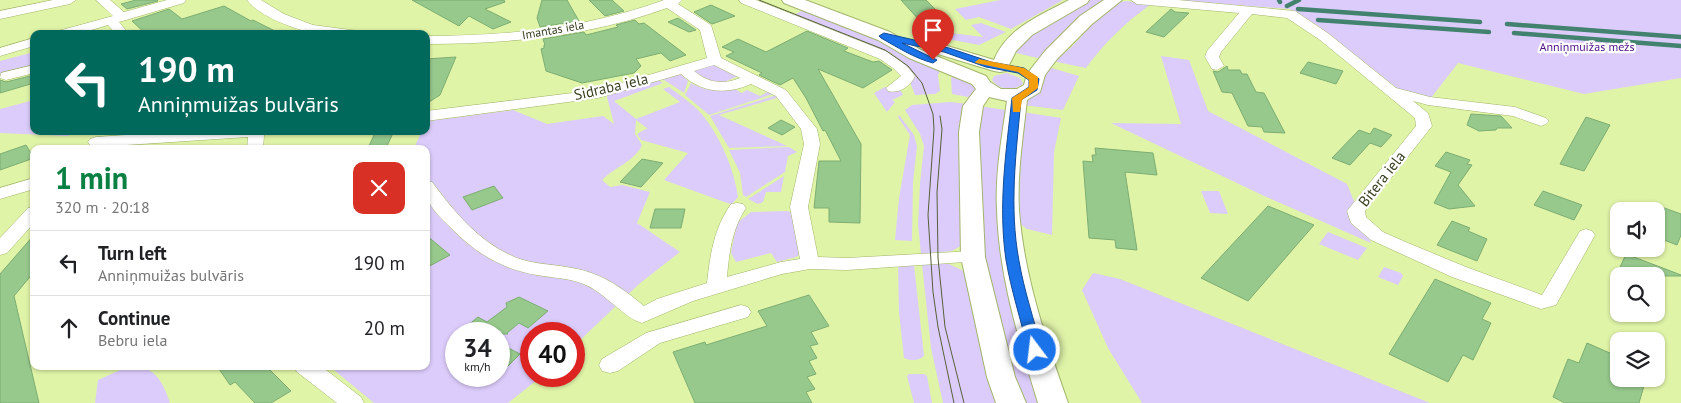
<!DOCTYPE html>
<meta charset="utf-8">
<style>
:root{--surface:#fff;--page:#f6f6f6;--text:#202124;--muted:#757577;--line:#e0e0e0;--accent:#0b8043}
body{margin:0;font-family:"PT Sans",sans-serif;background:var(--page);color:var(--text);height:100vh;display:flex;flex-direction:column;font-size:19px;white-space:nowrap}
*{box-sizing:border-box;margin:0}
p{font-size:16px;color:var(--muted)}
.icon{flex:none;width:28px;height:28px;fill:none;stroke:currentColor;stroke-width:2;stroke-linecap:round;stroke-linejoin:round}
.map{position:relative;flex:1;overflow:hidden}
.sheet{position:absolute;left:30px;top:145px;width:400px;height:225px;display:flex;flex-direction:column;background:var(--surface);border-radius:10px;box-shadow:0 1px 4px #0004}
.sheet>*{flex:none}
.banner{position:absolute;left:30px;top:30px;width:400px;height:105px;border-radius:10px;box-shadow:0 1px 4px #0004;background:#00695c;color:#fff;overflow:hidden}
.fabs{position:absolute;left:1610px;top:202px;display:grid;gap:10px}
.fabs a{display:grid;place-items:center;width:55px;height:55px;border-radius:10px;background:var(--surface);box-shadow:0 1px 4px #0004;font-size:25px}
.speed{position:absolute;left:445px;top:322px;display:flex;gap:10px;font-size:25px;font-weight:700;text-align:center}
.speed>*{display:grid;place-content:center;width:65px;height:65px;border-radius:50%;background:var(--surface);box-shadow:0 1px 4px #0004;line-height:1}
.speed small{font-size:12px;font-weight:400}
.speed .limit{border:8px solid #d22;background:#fff;color:#111}
.pin{position:absolute;display:grid;place-items:center;width:42px;height:42px;color:#fff;margin:-51px -21px;border-radius:50% 50% 50% 0;rotate:-45deg;box-shadow:0 0 5px #0007}
.pin .icon{rotate:45deg}
.me{position:absolute;width:55px;margin:-28px;rotate:345deg;stroke-linejoin:round;filter:drop-shadow(0 0 4px #0008)}
.turn{display:flex;align-items:center;gap:18px;height:105px;padding:0 25px;font-size:22px}
.turn .icon{width:65px;height:65px;stroke-width:2.5}
.turn b{display:block;font-size:35px;line-height:42px}
.round{display:grid;place-items:center;flex:none;width:52px;height:52px;border-radius:10px;background:var(--page)}
.head{display:flex;align-items:center;justify-content:space-between;height:85px;padding:0 25px}
h1{font-size:30px;font-weight:700;line-height:38px;color:var(--accent)}
ul{padding:0;list-style:none}
li{display:flex;align-items:center;gap:15px;height:65px;padding:0 25px;border-top:1px solid var(--line)}
li div{flex:1}
li b{display:block;font-size:19px}
li em{font-style:normal}
.map>svg:first-child{display:block}
.green{fill:#dcccfb;fill-rule:evenodd}
.lines{fill:none;stroke-linecap:round;stroke-linejoin:round}
.stream{stroke:#42826e;stroke-width:4.5}
.building{fill:#97c98d;stroke:#7cad72}
.minor-casing{stroke:#a2b46b;stroke-width:1}
.tertiary-casing{stroke:#a2b46b;stroke-width:2}
.minor{fill:#fff;fill-rule:evenodd}
.tertiary{fill:#fff;fill-rule:evenodd}
.tram{stroke:#566039;stroke-width:1}
.route{fill:#1a73e8;stroke:#114b97}
.slow{fill:#f59e0b}
.labels{text-anchor:middle;stroke-width:4.5;stroke-linejoin:round;paint-order:stroke}
.far-street-label{font-size:12px;fill:#384021;stroke:#fff}
.far-park-label{font-size:12px;fill:#4f1189;stroke:#fff}
.street-label{font-size:15px;fill:#384021;stroke:#fff}
</style>
<div class="map">
<svg width="1681" height="403" viewBox="0 0 1681 403">
<rect width="100%" height="100%" fill="#e0f4a8"/>
<g class="green">
<path d="M1000 0H1063L1011 29 979 17 966 20 955 9Z"/>
<path d="M1090 0H1104L1079 18 1042 59 1012 52 1017 44Z"/>
<path d="M1170 0H1681V78L1584 94 1458 63 1431 98 1398 89 1318 26 1290 9Z"/>
<path d="M1126 1 1151 4C1125 23 1105 42 1086 68L1052 61 1054 58C1075 55 1099 3 1126 1Z"/>
<path d="M804 10 873 35 940 71 938 75 940 91 935 94 915 95 910 82 868 44 793 15Z"/>
<path d="M981 23 1006 32 979 45 910 32 927 30 983 37 971 25Z"/>
<path d="M34 52V67L20 68 0 75V61Z"/>
<path d="M1161 56 1189 60 1208 111 1347 184 1371 243 1262 195 1111 123 1181 124Z"/>
<path d="M709 65H719L740 75 716 86 692 71Z"/>
<path d="M1048 67 1079 76 1063 110 1022 105 1041 82Z"/>
<path d="M680 73 688 81 684 93 661 78Z"/>
<path d="M957 73 973 81 977 91 973 98 952 94 951 78Z"/>
<path d="M1007 73 1020 78 1023 83 1022 85C1012 91 998 90 992 80L994 76Z"/>
<path d="M656 79 663 83 614 101 636 119 680 102 663 89 669 87C681 96 696 106 705 118 722 141 734 169 738 197L732 204 727 203 664 180 688 153 641 140 637 134 646 129H648L636 120 635 134 642 145C635 161 615 167 602 180L610 187 622 185 650 192 637 223 680 252 639 284 574 346V334H531V376H542L508 403H374L329 366H426V149H411L414 148 422 131H426L428 121 513 110 547 124 603 116 614 124 606 93ZM456 334H499V376H456Z"/>
<path d="M691 83C704 90 718 93 733 88L742 93 747 90 760 96 769 91 776 93 709 115 685 95Z"/>
<path d="M885 87 892 90 900 89 903 95 892 100 895 102 887 112 874 93Z"/>
<path d="M777 95 780 97 719 115 787 146 729 148 710 116Z"/>
<path d="M34 100V131H75L68 136 0 133V109Z"/>
<path d="M950 102 969 104 967 119 959 124 962 245 952 251 921 254 918 224 920 183 924 146 920 134 905 110 912 105Z"/>
<path d="M979 106 1012 111 1009 125 1040 403H1024L1014 376 984 257 977 113Z"/>
<path d="M1022 112 1061 118 1054 152 1052 235 1027 229 1019 223Z"/>
<path d="M899 115 914 135 917 146 913 182 912 241 895 240 899 198 910 135 898 117Z"/>
<path d="M789 147 797 152 788 156 785 172 746 197 743 195 740 173 729 150Z"/>
<path d="M784 176 781 192H766L763 202 758 204 748 199Z"/>
<path d="M1201 191H1219L1228 214 1210 213Z"/>
<path d="M787 211 796 214 802 253 796 257 777 262 771 253 736 262 731 253 737 223 751 212Z"/>
<path d="M1328 232 1367 248 1358 260 1319 244Z"/>
<path d="M922 264H949L966 272 995 403H943L931 348Z"/>
<path d="M898 265H914L924 356C919 361 910 361 904 358L899 312Z"/>
<path d="M1384 267 1401 273 1403 276 1398 285 1378 277Z"/>
<path d="M1093 273 1120 279 1430 403H1142L1108 348 1082 290Z"/>
<path d="M129 366C155 366 162 380 170 403H95L98 380Z"/>
<path d="M909 374H924L927 376 932 403H914L907 376Z"/>
</g>
<g class="lines">
<g class="stream">
<path d="M1279 0 1280 2"/>
<path d="M1287 6 1299 0"/>
<path d="M1298 9 1480 22"/>
<path d="M1318 20 1489 32"/>
<path d="M1507 24 1681 37"/>
<path d="M1514 33 1681 46"/>
</g>
</g>
<g class="building">
<path d="M136 0H157L158 1 127 9 121 4Z"/>
<path d="M412 0H504L505 2 485 9 511 22 493 29 469 16 459 26Z"/>
<path d="M542 0H567L579 21 540 27 537 18Z"/>
<path d="M589 0H612L624 11 605 16Z"/>
<path d="M901 0H926L943 17 920 21Z"/>
<path d="M711 5 735 16 712 24 694 12Z"/>
<path d="M224 6 251 21 253 20 281 34H146L132 21 169 9 182 19Z"/>
<path d="M1171 9 1175 12 1189 13 1164 37 1146 32Z"/>
<path d="M678 18 696 30 689 32 668 22Z"/>
<path d="M635 20 639 24 644 23 686 55 670 61 661 53 636 59 641 66 634 73 582 83 546 71 541 49 544 48V45H545L543 39 584 32 586 35 618 27 616 25Z"/>
<path d="M807 31 848 48 844 51 873 62 879 61 892 70 863 88 818 69 861 144 860 223 829 222V208H814L819 161H841L825 130 823 131 806 98 793 78 780 85 759 75 762 73 726 56 734 52 722 47 738 39 766 52Z"/>
<path d="M456 57 440 95 426 104V59Z"/>
<path d="M1308 62 1312 63 1343 71 1336 84 1300 73Z"/>
<path d="M1227 66 1228 70H1240L1242 74H1247L1256 92 1264 93 1285 133 1264 132 1262 127 1248 126 1232 93 1222 92 1213 71 1218 72Z"/>
<path d="M34 75V83L0 93V80L6 82Z"/>
<path d="M1471 114 1501 116 1512 128H1497L1496 130 1479 131 1467 125Z"/>
<path d="M1586 117 1610 125 1584 171 1560 164Z"/>
<path d="M781 120 795 127 782 135 768 128Z"/>
<path d="M1374 128 1392 135 1381 147 1370 143 1350 165 1332 158 1359 130 1370 134Z"/>
<path d="M376 131H394L387 146 368 148Z"/>
<path d="M26 145 34 158 0 170V154Z"/>
<path d="M1095 148 1153 153 1157 175 1125 172 1137 250 1116 248 1115 240 1089 238 1083 161 1093 162 1092 155H1096Z"/>
<path d="M1446 152 1470 160 1467 164 1472 165 1458 185 1475 206 1449 209 1434 203 1451 172 1435 166Z"/>
<path d="M642 159 663 163 641 187 620 182Z"/>
<path d="M494 186 503 198 472 210 463 197Z"/>
<path d="M1543 191 1582 205 1574 220 1534 205Z"/>
<path d="M1656 205 1681 214V235L1677 245 1656 237Z"/>
<path d="M1268 206 1314 225 1248 301 1201 278Z"/>
<path d="M655 209H685L681 228H650Z"/>
<path d="M1452 221 1470 228 1468 231 1487 239 1477 261 1437 245Z"/>
<path d="M34 235V272L14 296 39 403H0V274Z"/>
<path d="M426 235 450 255 426 268Z"/>
<path d="M1626 254 1681 275V276H1616Z"/>
<path d="M1435 279 1491 303 1482 319 1491 323 1473 360 1463 355 1448 382 1389 354Z"/>
<path d="M809 295 829 326 811 332 818 344 810 346 817 358 809 361 816 374 807 377 815 389 806 392 812 403H695L673 352 705 342 706 345 767 326 758 311Z"/>
<path d="M519 297 548 311 528 328 519 323 507 333 508 334H457L478 317 487 322 507 307 506 303Z"/>
<path d="M499 343 520 354 499 375Z"/>
<path d="M1587 343 1619 357V379H1646L1639 403H1565L1553 397 1568 359 1579 363Z"/>
<path d="M217 366H266L291 391 271 403H255L235 382 230 385Z"/>
</g>
<g class="lines">
<g class="minor-casing">
<g id="minor">
<path d="M53 0H76L70 4 0 19V11Z"/>
<path d="M96 0H110L124 12 167 0H186L184 3 119 22 129 34H116L108 25 78 34H57L58 31 113 16Z"/>
<path d="M247 0H261L284 14 313 25 358 31 359 34C346 34 330 36 316 33 296 30 260 17 247 0Z"/>
<path d="M664 0H682L678 4 711 25 721 58 786 90 817 129 820 144 808 207 818 257 847 258 973 251 980 253 982 257 980 261 847 270 810 269 782 274 693 301 642 323C624 318 606 294 586 285 571 278 553 278 537 275 501 269 474 252 449 226 433 210 426 204 426 181L432 182C455 213 481 244 517 258 533 264 550 264 566 267 598 271 620 286 644 306L657 299 707 283C710 255 714 228 731 204L737 203 743 204 746 208C732 229 729 253 727 277L781 262 800 259 790 207 804 144 801 129 776 96 751 84C726 95 702 93 681 74L598 98 426 121V111L597 90 707 58 700 30 667 8C590 36 508 44 426 44V36C507 36 588 28 664 0ZM714 65 740 78C723 85 708 83 694 71Z"/>
<path d="M739 0H756L890 53C900 60 908 66 915 76 911 86 899 94 888 91L886 88 901 76 893 68 880 59 741 3Z"/>
<path d="M1131 0H1178L1295 11 1329 34 1396 88 1430 97 1515 107 1546 118 1549 121 1546 124 1541 126 1513 116 1428 105 1413 101 1428 113 1432 126 1365 211 1366 217 1383 232 1408 243 1466 267 1542 295 1580 231 1586 229 1592 231 1595 235 1556 305 1541 309 1452 277 1371 240 1351 223 1347 211 1416 126 1415 118 1320 40 1287 18 1252 14 1221 52 1219 57 1224 66 1217 70 1212 69 1205 57 1207 51 1239 13 1137 4Z"/>
<path d="M34 38V46L0 56V48Z"/>
<path d="M34 65V73L6 80 0 78 1 73Z"/>
<path d="M186 131H269L264 135 263 149H247L248 137 96 147 90 145 88 142 90 139 96 137Z"/>
<path d="M34 178V189L0 199V188Z"/>
<path d="M34 207V223L7 253 0 255V238L28 208Z"/>
<path d="M741 305 748 307 751 312 748 317 660 343 618 371 610 373 602 371 599 365 602 359 646 333Z"/>
<path d="M294 366H321L361 397 364 403H337L297 372Z"/>
</g>
</g>
<g class="tertiary-casing">
<g id="tertiary">
<path d="M782 0H805L890 32 921 50 986 76 990 82 1001 89H1017L1024 85 1027 74 1045 51 1080 16 1104 0H1122L1092 24 1057 59 1045 75 1040 92 1027 100C1023 136 1017 174 1019 210 1024 277 1046 340 1068 403H1038C1019 340 999 277 997 210 995 174 1002 137 1007 101L989 97 983 106 979 132 985 257 1015 377 1026 403H996L987 377 961 257 959 132 963 106 976 89 972 84 909 58 878 40 784 3Z"/>
<path d="M1069 0H1089L1087 3 1032 35 1016 51 1006 71 1000 72 994 71 928 51 925 47 928 43 934 42 994 60C1007 28 1041 15 1069 0Z"/>
</g>
</g>
<use href="#minor" class="minor"/>
<use href="#tertiary" class="tertiary"/>
<g class="tram">
<path d="M759 0 885 50 908 66 922 83 933 114 934 129 928 215 933 292 938 327 954 403"/>
<path d="M940 116 942 129 937 192 938 258 945 327 964 403"/>
</g>
</g>
<path class="route" d="M884 33 949 48 991 62 1024 68 1039 79 1037 90 1021 100C1016 153 1009 207 1019 261 1024 290 1034 320 1042 350L1040 353H1030L1028 350C1021 320 1011 290 1006 260 998 206 1006 152 1012 98L1029 87V80L1018 73 986 67 944 52 902 43 937 60 933 63C914 58 897 47 881 38L879 36Z"/>
<path class="slow" d="M979 59 1024 68 1038 77V88L1022 100 1020 112H1013L1012 98 1029 87V80L1018 72 976 63 975 62Z"/>
<g class="labels">
<g class="far-street-label">
<text transform="translate(553 30) rotate(-10)" y="4">Imantas iela</text>
</g>
<g class="far-park-label">
<text x="1587" y="51">Anniņmuižas mežs</text>
</g>
<g class="street-label">
<text transform="translate(611 87) rotate(-13)" y="5">Sidraba iela</text>
<text transform="translate(1382 179) rotate(-52)" y="5">Bitera iela</text>
</g>
</g>
</svg>
<div class="fabs">
<a><svg class="icon" aria-label="sound" viewBox="0 0 24 24"><path d="M4 9h4l5-4v14l-5-4H4zM17 9q2 3 0 6"/></svg></a>
<a><svg class="icon" aria-label="search" viewBox="0 0 24 24"><circle cx="10" cy="10" r="6"/><path d="M15 15l6 6"/></svg></a>
<a><svg class="icon" aria-label="layers" viewBox="0 0 24 24"><path d="M12 4l9 5-9 5-9-5zM3 14l9 5 9-5"/></svg></a>
</div>
<div class="speed"><div>34<small>km/h</small></div><div class="limit">40</div></div>
<div class="pin" style="left:933px;top:60px;background:#d93025"><svg class="icon" aria-label="arrive" viewBox="0 0 24 24"><path d="M6 21V4h12l-3 4 3 4H6"/></svg></div>
<svg class="me" style="left:1035px;top:350px" viewBox="-20 -20 40 40"><circle r="17" fill="#1a73e8" stroke="#fff" stroke-width="3"/><path d="M0-11L8 9 0 5-8 9z" fill="#fff"/></svg>
<div class="banner">
<div class="turn"><svg class="icon" aria-label="left" viewBox="0 0 24 24"><path d="M17 20v-9H6M10 6l-5 5 5 5"/></svg><div><b>190 m</b>Anniņmuižas bulvāris</div></div>
</div>
<section class="sheet">
<div class="head"><div><h1>1 min</h1><p>320 m · 20:18</p></div><a class="round" style="background:#d93025;color:#fff"><svg class="icon" aria-label="close" viewBox="0 0 24 24"><path d="M6 6l12 12M18 6L6 18"/></svg></a></div>
<ul>
<li><svg class="icon" aria-label="left" viewBox="0 0 24 24"><path d="M17 20v-9H6M10 6l-5 5 5 5"/></svg><div><b>Turn left</b><p>Anniņmuižas bulvāris</p></div><em>190 m</em></li>
<li><svg class="icon" aria-label="ahead" viewBox="0 0 24 24"><path d="M12 20V5M6 11l6-6 6 6"/></svg><div><b>Continue</b><p>Bebru iela</p></div><em>20 m</em></li>
</ul>
</section>
</div>
